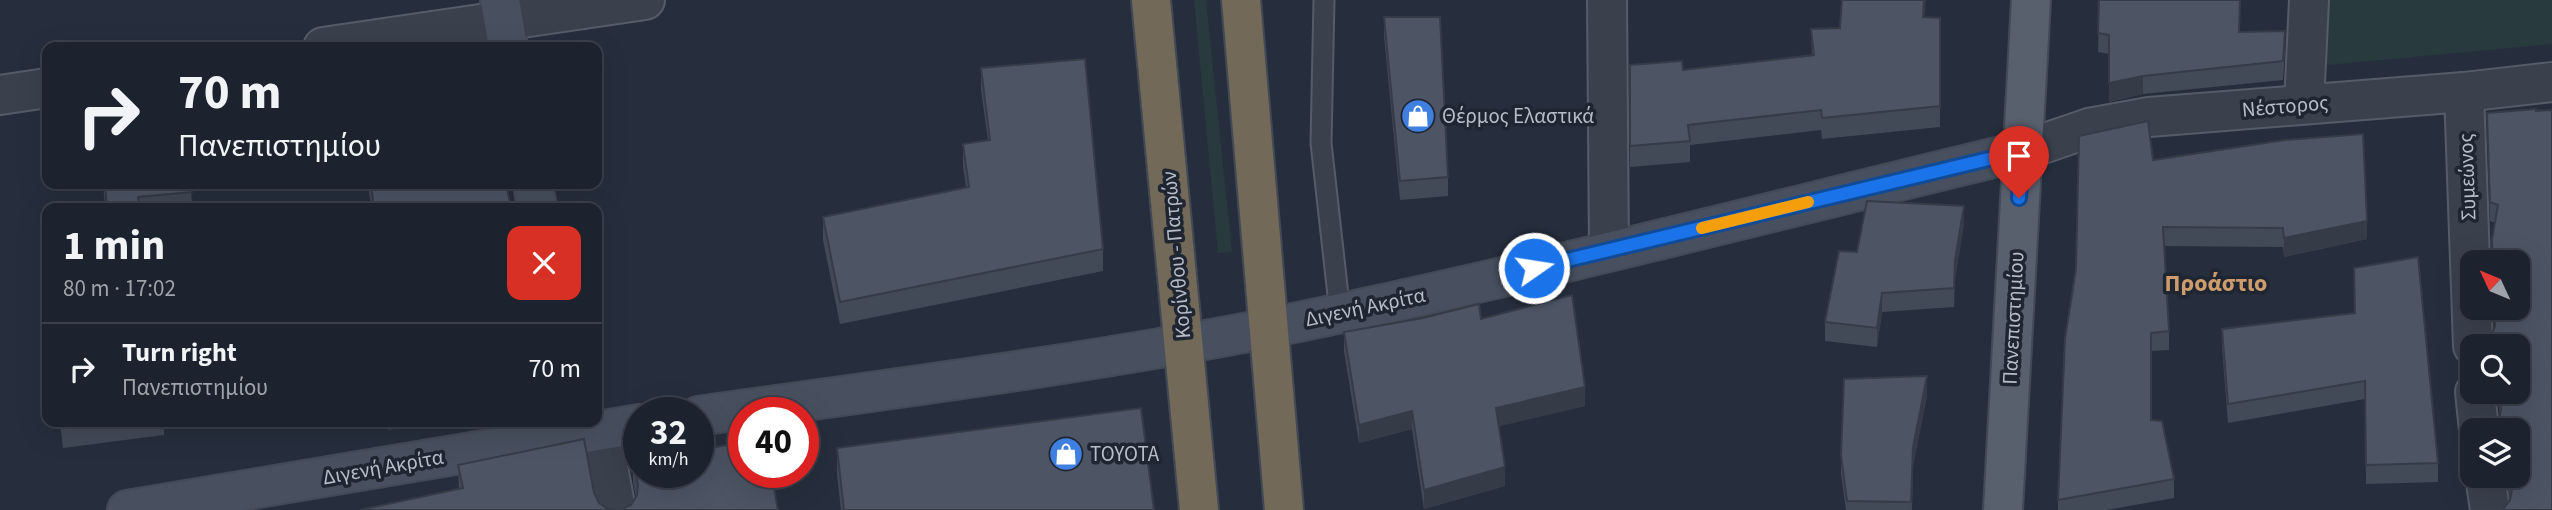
<!DOCTYPE html>
<meta charset="utf-8">
<style>
:root{--surface:#1c222e;--page:#292f3a;--text:#f1f3f6;--muted:#a0a4aa;--line:#3a3f4a}
body{margin:0;font-family:"Source Sans 3",sans-serif;background:var(--page);color:var(--text);height:100vh;display:flex;flex-direction:column;font-size:26px;white-space:nowrap}
*{box-sizing:border-box;margin:0}
p{font-size:23px;color:var(--muted)}
.icon{flex:none;width:38px;height:38px;fill:none;stroke:currentColor;stroke-width:2;stroke-linecap:round;stroke-linejoin:round}
.map{position:relative;flex:1;overflow:hidden}
.details{position:absolute;left:42px;top:203px;width:560px;height:224px;display:flex;flex-direction:column;background:var(--surface);border-radius:14px;box-shadow:0 7px 28px #0002,0 0 0 2px var(--line)}
.details>*{flex:none}
.guide{position:absolute;left:42px;top:42px;width:560px;height:147px;border-radius:14px;box-shadow:0 7px 28px #0002,0 0 0 2px var(--line);background:#1c222e;color:var(--text);overflow:hidden}
.needle{width:46px;rotate:314deg}
.tools{position:absolute;left:2460px;top:250px;display:grid;gap:14px}
.tools a{display:grid;place-items:center;width:70px;height:70px;border-radius:14px;background:var(--surface);box-shadow:0 7px 28px #0002,0 0 0 2px var(--line);font-size:35px}
.speed{position:absolute;left:623px;top:397px;display:flex;gap:14px;font-size:35px;font-weight:700;text-align:center}
.speed>*{display:grid;place-content:center;width:91px;height:91px;border-radius:50%;background:var(--surface);box-shadow:0 7px 28px #0002,0 0 0 2px var(--line);line-height:1}
.speed small{font-size:18px;font-weight:400}
.speed .limit{border:10px solid #d22;background:#fff;color:#111}
.pin{position:absolute;display:grid;place-items:center;width:60px;height:60px;color:#fff;margin:-72px -30px;border-radius:50% 50% 50% 0;rotate:-45deg;box-shadow:0 0 7px #0007}
.pin .icon{rotate:45deg}
.me{position:absolute;width:77px;margin:-38px;rotate:77deg;stroke-linejoin:round;filter:drop-shadow(0 0 5px #0008)}
.turn{display:flex;align-items:center;gap:24px;height:147px;padding:0 21px;font-size:32px}
.turn .icon{width:91px;height:91px;stroke-width:2.5}
.turn b{display:block;font-size:49px;line-height:60px}
.round{display:grid;place-items:center;flex:none;width:74px;height:74px;border-radius:14px;background:var(--page)}
.overview{display:flex;align-items:center;justify-content:space-between;height:119px;padding:0 21px}
h1{font-size:42px;font-weight:700;line-height:52px}
ul{padding:0;list-style:none}
li{display:flex;align-items:center;gap:21px;height:91px;padding:0 21px;border-top:2px solid var(--line)}
li div{flex:1}
li b{display:block;font-size:26px}
li em{font-style:normal}
.map>svg:first-child{display:block}
.green{fill:#283a3e}
.lines{fill:none;stroke-linecap:round;stroke-linejoin:round}
.lane-casing{stroke:#555c68;stroke-width:23}
.street-casing{stroke:#555c68;stroke-width:42}
.secondary-casing{stroke:#434a56;stroke-width:42}
.primary-casing{stroke:#434a56;stroke-width:42}
.highway-casing{stroke:#424955;stroke-width:42}
.lane{stroke:#3a414d;stroke-width:19}
.street{stroke:#3a414d;stroke-width:38}
.secondary{stroke:#48505f;stroke-width:38}
.primary{stroke:#585f6d;stroke-width:38}
.highway{stroke:#726958;stroke-width:38}
.wall{fill:#424957}
.shaded-wall{fill:#363c47}
.building{fill:#4d5565;stroke:#363c47;stroke-width:2}
.route-casing{stroke:#114b97;stroke-width:18}
.route{stroke:#1a73e8;stroke-width:12}
.slow{stroke:#f59e0b;stroke-width:12}
.labels{text-anchor:middle;stroke-width:7;stroke-linejoin:round;paint-order:stroke}
.street-label{font-size:21px;fill:#b6bcc8;stroke:#1f2632}
.poi-label{font-size:21px;fill:#b6bcc8;stroke:#1f2632;text-anchor:start}
.quarter-label{font-size:24px;font-weight:bold;fill:#cc9c6c;stroke:#1f2632}
</style>
<div class="map">
<svg width="2552" height="510" viewBox="0 0 2552 510">
<rect width="100%" height="100%" fill="#262e3d"/>
<g class="green">
<path d="M1194 0H1206L1232 252 1218 253Z"/>
<path d="M2321 0H2552V44L2317 66Z"/>
</g>
<g class="lines">
<g class="lane-casing">
<path id="lane" d="M1324 0 1321 143 1340 313"/>
</g>
<g class="street-casing">
<g id="street">
<path d="M1607 0 1609 250"/>
<path d="M323 47 645 0"/>
<path d="M2464 92 2473 346"/>
<path d="M0 95 47 88"/>
<path d="M2304 104 2309 0"/>
<path d="M2022 151 2089 128 2149 117 2464 92 2552 82"/>
<path d="M2475 392 2479 430"/>
<path d="M601 430 616 510"/>
<path d="M2485 476 2490 510"/>
</g>
</g>
<g class="secondary-casing">
<g id="secondary">
<path d="M500 0 508 47"/>
<path d="M533 184 537 208"/>
<path d="M698 416C889 389 1080 365 1269 328 1522 277 1772 211 2022 151"/>
<path d="M127 510 639 424"/>
</g>
</g>
<g class="primary-casing">
<path id="primary" d="M2003 510 2031 0"/>
</g>
<g class="highway-casing">
<g id="highway">
<path d="M1151 0 1199 510"/>
<path d="M1241 0 1284 510"/>
</g>
</g>
<use href="#lane" class="lane"/>
<use href="#street" class="street"/>
<use href="#secondary" class="secondary"/>
<use href="#primary" class="primary"/>
<use href="#highway" class="highway"/>
</g>
<g class="wall">
<path d="M2099 0 2240 32 2285 50 2283 80 2143 94 2109 102V54L2098 52Z"/>
<path d="M1384 17 1448 177V196L1400 200 1384 36Z"/>
<path d="M1924 17 1940 18V127L1822 139 1821 130 1690 145V162L1630 167V65L1683 70 1812 56 1811 29 1840 28Z"/>
<path d="M981 68 1103 249V271L840 324 823 240V217L966 187 963 166V144L988 140 981 90Z"/>
<path d="M2536 109V111L2552 110V510H2504V508L2510 498 2507 476H2518V430H2488L2492 428 2499 421 2500 416 2497 392H2518V346H2489V341L2494 328V308H2518V262H2492V240L2495 223 2490 221 2487 113Z"/>
<path d="M2153 160 2367 239 2284 257 2283 247 2164 246 2169 331V350L2151 351V420L2174 479V498L2107 510H2058V500Z"/>
<path d="M103 184H191L192 208H105Z"/>
<path d="M368 184H506L511 208H371Z"/>
<path d="M1964 224 1955 279 1954 307 1882 312 1877 347 1825 341V322L1857 252Z"/>
<path d="M47 263V321L43 286V264Z"/>
<path d="M2354 268 2438 463V482L2366 484 2365 399 2228 423 2222 348V329L2355 313Z"/>
<path d="M1344 332 1585 406 1498 426 1505 486 1424 509 1412 429 1359 443 1344 351Z"/>
<path d="M1927 395 1913 466 1912 510H1846L1841 474V455Z"/>
<path d="M60 422H164V435L63 448Z"/>
<path d="M387 422H434L388 430Z"/>
<path d="M837 448 1154 510H841L837 474Z"/>
<path d="M633 461 778 510 631 505 636 497 633 482Z"/>
<path d="M458 465 594 493 599 503 608 509 459 489Z"/>
</g>
<g class="shaded-wall">
<path d="M1924 0H1926L1923 38V17Z"/>
<path d="M2143 76V94L2109 102V83Z"/>
<path d="M1964 206V224L1955 279 1954 307 1955 260Z"/>
<path d="M2367 221V239L2284 257V238Z"/>
<path d="M1882 293V312L1877 347V328Z"/>
<path d="M1927 376V395L1913 466 1911 510 1913 447Z"/>
<path d="M1585 387V406L1496 427V408Z"/>
<path d="M1412 411V429L1359 443V425Z"/>
<path d="M1505 467V486L1424 509V490Z"/>
</g>
<g class="building">
<path d="M1842 0H1924L1923 17 1940 18V106L1822 118 1821 110 1688 125 1690 141 1630 146V65L1682 61 1683 70 1814 55 1811 29 1840 28Z"/>
<path d="M2099 0H2240L2239 32 2285 31 2283 61 2143 76 2109 83V35L2098 33Z"/>
<path d="M1384 17H1440L1448 177 1400 181Z"/>
<path d="M1085 59 1103 249 840 302 823 217 969 187 963 144 990 140 981 68Z"/>
<path d="M2536 109V111L2552 110V510H2505L2504 508 2510 500 2512 489 2510 476H2518V430H2488L2492 428 2499 421 2501 409 2499 392H2518V346H2489V341L2495 326 2494 308H2518V262H2493L2492 240 2498 205 2490 202 2487 113Z"/>
<path d="M2148 121 2153 160 2285 140 2363 134 2367 221 2284 238 2283 228 2163 227 2169 331 2151 333V420L2162 421 2174 479 2058 500 2065 339 2076 269 2079 136Z"/>
<path d="M105 184H191L192 192 138 197 139 208H107Z"/>
<path d="M371 184H506L511 208H374Z"/>
<path d="M1867 201 1964 206 1955 260 1954 288 1882 293 1877 328 1825 322 1839 251 1857 252Z"/>
<path d="M2418 257 2438 463 2366 465 2365 381 2228 404 2222 329 2355 313 2354 268Z"/>
<path d="M47 263V298L43 264Z"/>
<path d="M1572 295 1585 387 1496 408 1505 467 1424 490 1412 411 1359 425 1344 332 1423 318 1479 304 1481 319Z"/>
<path d="M1927 376 1913 447 1911 502 1847 501 1841 455 1844 379Z"/>
<path d="M1141 408 1154 510H844L837 448Z"/>
<path d="M63 422H93L63 425Z"/>
<path d="M584 439 594 493 599 503 608 509 615 510H360L463 488 458 465Z"/>
<path d="M744 442V472H771L778 510H620L631 505 637 495 638 485 633 461 639 460V472H698V450Z"/>
</g>
<g class="lines">
<g class="route-casing">
<path id="route" d="M1534 268 2022 151 2019 198"/>
</g>
<use href="#route" class="route"/>
<path class="slow" d="M1702 228 1808 202"/>
</g>
<defs>
<g id="shop-disc" transform="scale(1.75)"><circle r="9.5" fill="#3f7fe0" stroke="#1f2632"/><path d="M-5-2.5h2.3a2.7 3.5 0 0 1 5.4 0H5L5.5 6h-11ZM-1.5-2.5h3a1.5 2.3 0 0 0-3 0Z" fill="#fff"/></g>
</defs>
<g fill-rule="evenodd">
<use href="#shop-disc" x="1418" y="116"/>
<use href="#shop-disc" x="1066" y="454"/>
</g>
<g class="labels">
<g class="street-label">
<text transform="translate(2285 106) rotate(-5)" y="7">Νέστορος</text>
<text transform="translate(2467 177) rotate(-92)" y="7">Συμεώνος</text>
<text transform="translate(1176 255) rotate(-95)" y="7">Κορίνθου - Πατρών</text>
<text transform="translate(1365 307) rotate(-12)" y="7">Διγενή Ακρίτα</text>
<text transform="translate(2013 318) rotate(-87)" y="7">Πανεπιστημίου</text>
<text transform="translate(383 467) rotate(-10)" y="7">Διγενή Ακρίτα</text>
</g>
<g class="poi-label">
<text x="1442" y="123">Θέρμος Ελαστικά</text>
<text x="1090" y="461">TOYOTA</text>
</g>
<g class="quarter-label">
<text x="2216" y="291">Προάστιο</text>
</g>
</g>
</svg>
<div class="tools">
<a><svg class="needle" viewBox="-14 -14 28 28"><path d="M0-13l5 13h-10z" fill="#e53935"/><path d="M0 13l5-13h-10z" fill="#a0a4aa"/></svg></a>
<a><svg class="icon" aria-label="search" viewBox="0 0 24 24"><circle cx="10" cy="10" r="6"/><path d="M15 15l6 6"/></svg></a>
<a><svg class="icon" aria-label="layers" viewBox="0 0 24 24"><path d="M12 4l9 5-9 5-9-5zM3 14l9 5 9-5"/></svg></a>
</div>
<div class="speed"><div>32<small>km/h</small></div><div class="limit">40</div></div>
<div class="pin" style="left:2019px;top:198px;background:#d93025"><svg class="icon" aria-label="arrive" viewBox="0 0 24 24"><path d="M6 21V4h12l-3 4 3 4H6"/></svg></div>
<svg class="me" style="left:1534px;top:268px" viewBox="-20 -20 40 40"><circle r="17" fill="#1a73e8" stroke="#fff" stroke-width="3"/><path d="M0-11L8 9 0 5-8 9z" fill="#fff"/></svg>
<div class="guide">
<div class="turn"><svg class="icon" aria-label="right" viewBox="0 0 24 24"><path d="M7 20v-9h11M14 6l5 5-5 5"/></svg><div><b>70 m</b>Πανεπιστημίου</div></div>
</div>
<section class="details">
<div class="overview"><div><h1>1 min</h1><p>80 m · 17:02</p></div><a class="round" style="background:#d93025;color:#fff"><svg class="icon" aria-label="close" viewBox="0 0 24 24"><path d="M6 6l12 12M18 6L6 18"/></svg></a></div>
<ul>
<li><svg class="icon" aria-label="right" viewBox="0 0 24 24"><path d="M7 20v-9h11M14 6l5 5-5 5"/></svg><div><b>Turn right</b><p>Πανεπιστημίου</p></div><em>70 m</em></li>
</ul>
</section>
</div>
